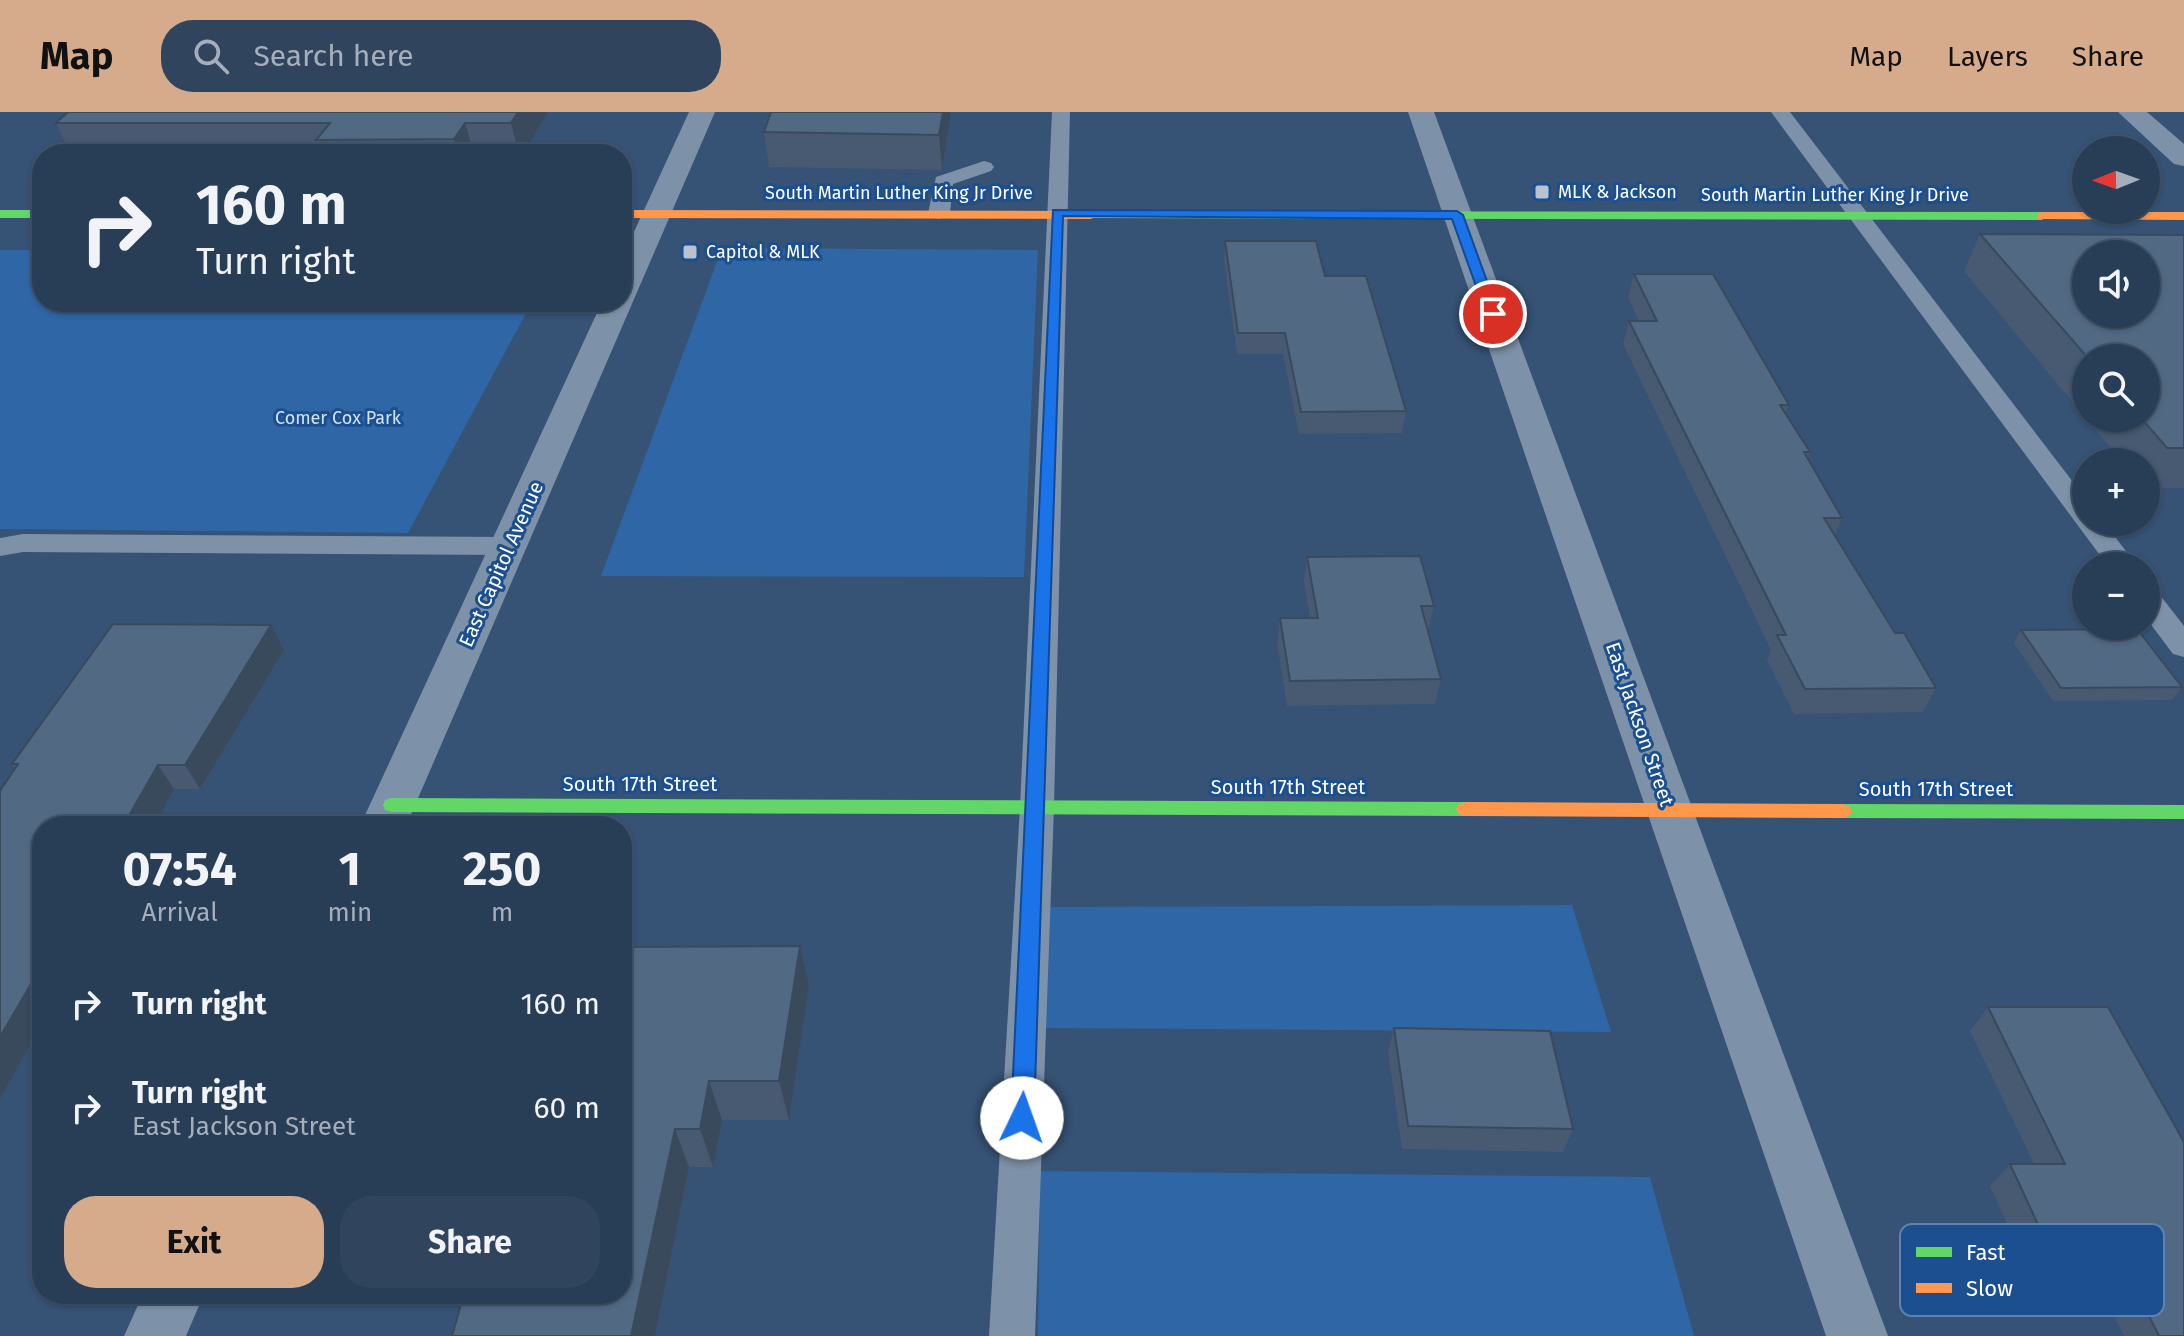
<!DOCTYPE html>
<meta charset="utf-8">
<style>
:root{--surface:#283e57;--page:#30455d;--text:#f1f3f6;--muted:#a5aeba;--line:#44576d;--accent:#d6ab8b}
body{margin:0;font-family:"Fira Sans",sans-serif;background:var(--page);color:var(--text);height:100vh;display:flex;flex-direction:column;font-size:30px;white-space:nowrap}
*{box-sizing:border-box;margin:0}
p{font-size:26px;color:var(--muted)}
.icon{flex:none;width:44px;height:44px;fill:none;stroke:currentColor;stroke-width:2;stroke-linecap:round;stroke-linejoin:round}
.map{position:relative;flex:1;overflow:hidden}
.side{position:absolute;left:32px;top:704px;width:600px;height:488px;display:flex;flex-direction:column;background:var(--surface);border-radius:32px;box-shadow:0 2px 6px #0004,0 0 0 2px var(--line)}
.side>*{flex:none}
.hud{position:absolute;left:32px;top:32px;width:600px;height:168px;border-radius:32px;box-shadow:0 2px 6px #0004,0 0 0 2px var(--line);background:#283e57;color:var(--text);overflow:hidden}
.needle{width:52px;rotate:269deg}
.tools{position:absolute;left:2072px;top:24px;display:grid;gap:16px}
.tools a{display:grid;place-items:center;width:88px;height:88px;border-radius:50%;background:var(--surface);box-shadow:0 2px 6px #0004,0 0 0 2px var(--line);font-size:40px}
.pin{position:absolute;display:grid;place-items:center;width:68px;height:68px;color:#fff;margin:-34px;border:4px solid #fff;border-radius:50%;box-shadow:0 2px 8px #0007}
.me{position:absolute;width:88px;margin:-44px;rotate:3deg;stroke-linejoin:round;filter:drop-shadow(0 0 6px #0008)}
.turn{display:flex;align-items:center;gap:28px;height:168px;padding:0 32px;font-size:36px}
.turn .icon{width:104px;height:104px;stroke-width:2.5}
.turn b{display:block;font-size:56px;line-height:68px}
.eta{display:flex;justify-content:space-evenly;align-items:center;height:136px;text-align:center}
.eta b{font-size:48px;font-weight:700;line-height:56px}
.cta{display:flex;gap:16px;margin-top:auto;padding:16px 32px}
.cta a{flex:1;height:92px;border-radius:32px;background:var(--accent);color:#111;font-size:32px;font-weight:700;line-height:92px;text-align:center}
.cta a+a{background:var(--page);color:var(--text)}
ul{padding:0;list-style:none}
li{display:flex;align-items:center;gap:24px;height:104px;padding:0 32px}
li div{flex:1}
li b{display:block;font-size:30px}
li em{font-style:normal}
header{display:flex;align-items:center;gap:48px;box-sizing:border-box;height:112px;padding:0 40px;background:var(--accent);color:#111}
header strong{font-size:38px}
nav{display:flex;gap:44px;margin-inline-start:auto;font-size:28px}
.search{width:560px;height:72px;background:var(--page);display:flex;align-items:center;gap:20px;box-sizing:border-box;padding:0 28px;border-radius:32px;color:var(--muted);font-size:30px}
.map>svg:first-child{display:block}
.green{fill:#2f66a5}
.lines{fill:none;stroke-linecap:round;stroke-linejoin:round}
.lane{fill:#7d92a8;fill-rule:evenodd}
.street{fill:#7d92a8;fill-rule:evenodd}
.fast{fill:#63d668;fill-rule:evenodd}
.slow{fill:#ff974d;fill-rule:evenodd}
.wall{fill:#475a72;fill-rule:evenodd}
.shaded-wall{fill:#394a5c}
.building{fill:#526984;stroke:#394a5c;stroke-width:2;fill-rule:evenodd}
.route{fill:#1a73e8;stroke:#114b97;stroke-width:2}
.poi-dot{fill:#b9c2ce;stroke:#1b4f8f;stroke-width:3}
.labels{text-anchor:middle;stroke-width:6;stroke-linejoin:round;paint-order:stroke}
.far-poi-label{font-size:18px;fill:#fff;stroke:#1b4f8f;text-anchor:start}
.far-street-label{font-size:18px;fill:#fff;stroke:#1b4f8f}
.far-park-label{font-size:18px;fill:#cfe3fa;stroke:#1b4f8f}
.street-label{font-size:20px;fill:#fff;stroke:#1b4f8f}
.key{fill:#1b4f8f;stroke:#5f84b1;stroke-width:2}
.key-label{font-size:22px;fill:#fff}
</style>
<header>
<strong>Map</strong>
<div class="search"><svg class="icon" aria-label="search" viewBox="0 0 24 24"><circle cx="10" cy="10" r="6"/><path d="M15 15l6 6"/></svg>Search here</div>
<nav><a>Map</a><a>Layers</a><a>Share</a></nav>
</header>
<div class="map">
<svg width="2184" height="1224" viewBox="0 0 2184 1224">
<rect width="100%" height="100%" fill="#365274"/>
<g class="green">
<path d="M722 136 1038 138 1024 465 601 464Z"/>
<path d="M0 138H42V190H532L408 421 0 417Z"/>
<path d="M1572 793 1611 920 1043 916 1047 795Z"/>
<path d="M1040 1059 1650 1065 1694 1224H1038Z"/>
</g>
<g class="lines">
<g class="lane">
<path d="M1052 0H1070L1054 695 1035 1224H989L1020 695Z"/>
<path d="M1771 0H1790L2086 387V410H2104L2137 454H2108Z"/>
<path d="M984 49 991 51 994 55 991 59 953 72 950 101 939 107 932 105 928 101 936 65Z"/>
<path d="M23 422 509 425 519 428 523 434 519 440 509 443 23 440 0 444V426Z"/>
<path d="M2146 476 2156 478 2184 514V545L2173 542 2146 506Z"/>
</g>
<g class="street">
<path d="M689 0H715L406 714H360L602 190H622V146Z"/>
<path d="M1408 0H1434L1888 1224H1826Z"/>
<path d="M2118 0H2147L2184 32V54L2174 52Z"/>
<path d="M143 1182H204L186 1224H124Z"/>
</g>
<g class="fast">
<rect x="0" y="98" width="42" height="8"/>
<path d="M1091 99 2042 100 2048 104 2042 108 1087 106 1085 103Z"/>
<path d="M392 686 1466 690 1473 692 1476 697 1473 702 1466 704 392 700 385 698 383 693 385 688Z"/>
<path d="M1842 692 2184 693V707L1842 706 1835 704 1832 699 1835 694Z"/>
</g>
<g class="slow">
<path d="M622 98 1091 99 1097 103 1091 107 622 106Z"/>
<path d="M2042 100H2184V108L2038 107V101Z"/>
<path d="M1466 690 1842 692 1849 694 1852 699 1849 704 1842 706 1466 704 1459 702 1456 697 1459 692Z"/>
</g>
</g>
<g class="wall">
<path d="M68 0H548L523 42H71L56 11Z"/>
<path d="M951 0 942 58 769 55 764 20Z"/>
<path d="M1980 122 2184 123V376H2146V350H2122L1964 159ZM2086 246H2146V306H2086Z"/>
<path d="M1225 129 1325 164 1406 299 1402 321 1299 322 1283 242H1237L1224 149Z"/>
<path d="M1634 162 1789 293 1785 301 1810 340 1808 346 1842 406 1835 423 1895 521 1936 576 1923 600 1794 602 1767 548 1771 538 1623 232 1629 209H1639L1628 185Z"/>
<path d="M1307 445 1434 494 1428 518 1441 567 1435 592 1287 594 1277 531 1280 506H1310L1304 470Z"/>
<path d="M2021 518 2182 575 2172 588 2053 589 2014 531Z"/>
<path d="M284 538 200 677H174L154 714H42V912L0 987 15 656 12 652Z"/>
<path d="M800 834 809 873 789 1008H722L713 1055H689L655 1224H452L622 835Z"/>
<path d="M1988 895 2184 1224H2124L2103 1181H2038L1990 1074 2010 1052H2034L1970 919Z"/>
<path d="M1394 916 1573 1017 1563 1040 1402 1037 1388 940Z"/>
</g>
<g class="shaded-wall">
<path d="M518 0H548L523 42H519L511 11Z"/>
<path d="M943 0H951L942 58 939 23Z"/>
<path d="M465 11 474 42H458L454 27Z"/>
<path d="M271 513 284 538 200 677 185 653Z"/>
<path d="M158 653 174 677 154 714H123Z"/>
<path d="M800 834 809 873 789 1008 779 969Z"/>
<path d="M42 853V912L0 987V925Z"/>
<path d="M709 969 722 1008 713 1055 700 1017Z"/>
<path d="M675 1017 689 1055 655 1224H631Z"/>
</g>
<g class="building">
<path d="M68 0H518L511 11H465L454 27 316 28 330 11H56Z"/>
<path d="M771 0H943L939 23 764 20Z"/>
<path d="M1980 122 2184 123V336H2167L2141 306H2146V246H2088ZM2086 142H2146V202H2086Z"/>
<path d="M1225 129H1316L1325 164H1366L1406 299 1301 300 1285 221H1238Z"/>
<path d="M1634 162H1713L1789 293H1780L1810 340H1804L1842 406H1824L1895 521H1904L1936 576 1805 577 1777 523H1786L1629 209H1657Z"/>
<path d="M1420 444 1434 494H1421L1441 567 1290 569 1280 506H1318L1307 445Z"/>
<path d="M113 512 271 513 185 653H158L123 714H42V853L0 925V679L18 652H12Z"/>
<path d="M2137 517 2182 575 2061 576 2021 518Z"/>
<path d="M800 834 779 969H709L700 1017H675L631 1224H452L464 1182H622V835Z"/>
<path d="M1988 895H2108L2184 1030V1224H2159L2127 1160H2060L2010 1052H2065Z"/>
<path d="M1394 916 1550 919 1573 1017 1408 1014Z"/>
</g>
<path class="route" d="M1053 98 1457 99 1463 103 1499 202 1493 206 1486 202 1452 107 1063 104 1034 1006 1031 1013 1022 1016 1014 1013 1011 1006Z"/>
<g class="poi-dot">
<rect x="1534" y="72" width="16" height="16" rx="4"/>
<rect x="682" y="132" width="16" height="16" rx="4"/>
</g>
<g class="labels">
<g class="far-poi-label">
<text x="1558" y="86">MLK &amp; Jackson</text>
<text x="706" y="146">Capitol &amp; MLK</text>
</g>
<g class="far-street-label">
<text x="899" y="87">South Martin Luther King Jr Drive</text>
<text x="1835" y="89">South Martin Luther King Jr Drive</text>
</g>
<g class="far-park-label">
<text x="338" y="312">Comer Cox Park</text>
</g>
<g class="street-label">
<text transform="translate(501 452) rotate(-66)" y="7">East Capitol Avenue</text>
<text transform="translate(1640 612) rotate(71)" y="7">East Jackson Street</text>
<text x="640" y="679">South 17th Street</text>
<text x="1288" y="682">South 17th Street</text>
<text x="1936" y="684">South 17th Street</text>
</g>
</g>
<rect x="1900" y="1112" width="264" height="92" rx="12" class="key"/>
<rect x="1916" y="1135" width="36" height="10" fill="#63d668"/>
<rect x="1916" y="1171" width="36" height="10" fill="#ff974d"/>
<g class="key-label">
<text x="1966" y="1148">Fast</text>
<text x="1966" y="1184">Slow</text>
</g>
</svg>
<div class="tools">
<a><svg class="needle" viewBox="-14 -14 28 28"><path d="M0-13l5 13h-10z" fill="#e53935"/><path d="M0 13l5-13h-10z" fill="#a5aeba"/></svg></a>
<a><svg class="icon" aria-label="sound" viewBox="0 0 24 24"><path d="M4 9h4l5-4v14l-5-4H4zM17 9q2 3 0 6"/></svg></a>
<a><svg class="icon" aria-label="search" viewBox="0 0 24 24"><circle cx="10" cy="10" r="6"/><path d="M15 15l6 6"/></svg></a>
<a>+</a>
<a>−</a>
</div>
<div class="pin" style="left:1493px;top:202px;background:#d93025"><svg class="icon" aria-label="arrive" viewBox="0 0 24 24"><path d="M6 21V4h12l-3 4 3 4H6"/></svg></div>
<svg class="me" style="left:1022px;top:1006px" viewBox="-20 -20 40 40"><circle r="19" fill="#fff"/><path d="M0-13L10 11 0 6-10 11z" fill="#1a73e8"/></svg>
<div class="hud">
<div class="turn"><svg class="icon" aria-label="right" viewBox="0 0 24 24"><path d="M7 20v-9h11M14 6l5 5-5 5"/></svg><div><b>160 m</b>Turn right</div></div>
</div>
<section class="side">
<div class="eta">
<div><b>07:54</b><p>Arrival</p></div>
<div><b>1</b><p>min</p></div>
<div><b>250</b><p>m</p></div>
</div>
<ul>
<li><svg class="icon" aria-label="right" viewBox="0 0 24 24"><path d="M7 20v-9h11M14 6l5 5-5 5"/></svg><div><b>Turn right</b></div><em>160 m</em></li>
<li><svg class="icon" aria-label="right" viewBox="0 0 24 24"><path d="M7 20v-9h11M14 6l5 5-5 5"/></svg><div><b>Turn right</b><p>East Jackson Street</p></div><em>60 m</em></li>
</ul>
<div class="cta"><a>Exit</a><a>Share</a></div>
</section>
</div>
